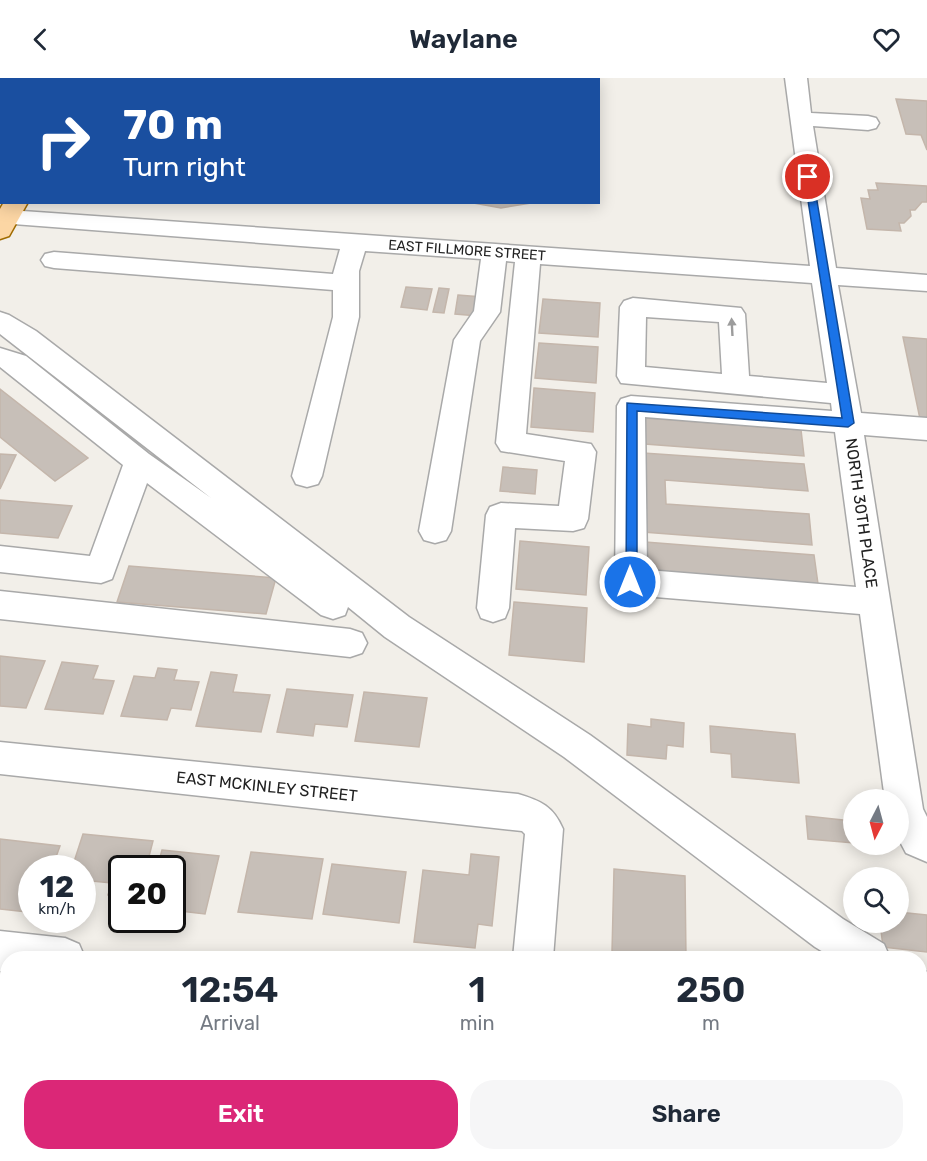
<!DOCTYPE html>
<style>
:root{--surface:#fff;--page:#f6f6f7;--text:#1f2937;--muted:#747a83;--accent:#db2777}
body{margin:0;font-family:Rubik,sans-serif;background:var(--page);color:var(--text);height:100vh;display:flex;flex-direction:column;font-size:22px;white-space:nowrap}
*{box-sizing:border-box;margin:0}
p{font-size:20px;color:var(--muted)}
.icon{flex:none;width:33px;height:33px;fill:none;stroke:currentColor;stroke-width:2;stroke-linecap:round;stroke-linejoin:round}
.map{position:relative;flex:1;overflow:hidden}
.side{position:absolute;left:0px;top:873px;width:927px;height:210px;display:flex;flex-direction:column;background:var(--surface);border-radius:24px 24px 0 0;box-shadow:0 3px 15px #0003}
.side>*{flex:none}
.banner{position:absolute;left:0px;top:0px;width:600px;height:126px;box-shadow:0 3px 15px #0003;background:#1a4fa0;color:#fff;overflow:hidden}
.needle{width:39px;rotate:186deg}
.controls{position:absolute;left:843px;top:711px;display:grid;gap:12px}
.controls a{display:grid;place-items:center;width:66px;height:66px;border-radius:50%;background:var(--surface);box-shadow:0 3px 15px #0003;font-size:30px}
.speed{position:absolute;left:18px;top:777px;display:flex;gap:12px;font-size:30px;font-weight:700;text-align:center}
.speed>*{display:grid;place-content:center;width:78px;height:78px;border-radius:50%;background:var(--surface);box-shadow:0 3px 15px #0003;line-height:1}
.speed small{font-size:15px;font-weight:400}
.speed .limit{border:3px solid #111;border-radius:9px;background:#fff;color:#111}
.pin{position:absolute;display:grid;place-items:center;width:51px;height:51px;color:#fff;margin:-26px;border:3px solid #fff;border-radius:50%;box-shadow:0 2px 6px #0007}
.me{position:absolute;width:66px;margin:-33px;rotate:0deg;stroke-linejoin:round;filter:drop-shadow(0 0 4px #0008)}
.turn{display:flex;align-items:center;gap:21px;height:126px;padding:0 24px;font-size:27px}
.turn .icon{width:78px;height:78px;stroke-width:2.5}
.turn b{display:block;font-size:42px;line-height:51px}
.eta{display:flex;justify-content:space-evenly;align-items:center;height:102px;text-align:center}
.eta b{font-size:36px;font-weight:600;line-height:42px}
.primary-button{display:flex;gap:12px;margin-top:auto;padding:12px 24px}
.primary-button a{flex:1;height:69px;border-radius:24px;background:var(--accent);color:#fff;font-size:24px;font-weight:600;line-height:69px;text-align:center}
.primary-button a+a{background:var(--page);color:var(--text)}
header{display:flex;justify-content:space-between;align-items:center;height:78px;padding:0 24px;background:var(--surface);font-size:27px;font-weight:600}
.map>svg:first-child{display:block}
.building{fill:#c7bfb8;stroke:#c4b6ab;stroke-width:1.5}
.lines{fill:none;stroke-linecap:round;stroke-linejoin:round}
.minor-casing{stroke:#a9a9a9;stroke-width:3}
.major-casing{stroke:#a06b00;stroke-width:3}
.minor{fill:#fff;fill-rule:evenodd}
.major{fill:#fcd6a4;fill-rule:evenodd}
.oneway{fill:#9c9c9c}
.route{fill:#1a73e8;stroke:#114b97;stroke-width:1.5}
.labels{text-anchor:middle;stroke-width:4.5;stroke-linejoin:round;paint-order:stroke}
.far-street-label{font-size:14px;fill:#222;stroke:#fff}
.street-label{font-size:16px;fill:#222;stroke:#fff}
</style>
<header><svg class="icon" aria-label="back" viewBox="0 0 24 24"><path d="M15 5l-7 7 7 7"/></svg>Waylane<svg class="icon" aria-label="heart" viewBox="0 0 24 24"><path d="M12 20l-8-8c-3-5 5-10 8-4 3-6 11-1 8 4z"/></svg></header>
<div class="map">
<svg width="927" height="1083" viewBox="0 0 927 1083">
<rect width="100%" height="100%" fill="#f2efe9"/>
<g class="building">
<path d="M896 21 927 23V72L921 57 906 56Z"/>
<path d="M876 105 927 108V124H922L915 132H910L911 138 904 145H899L901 153 867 151 861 120 870 121 868 112H878Z"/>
<path d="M468 124H537L501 130Z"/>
<path d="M406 209 432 211 427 232 401 229Z"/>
<path d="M439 210 449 211 444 235 433 234Z"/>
<path d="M458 217 482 219 478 238 455 236Z"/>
<path d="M543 221 600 225 598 259 539 255Z"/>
<path d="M903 259 927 261V341H920Z"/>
<path d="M539 265 598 269 596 305 535 300Z"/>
<path d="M534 310 595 315 593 354 531 349Z"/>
<path d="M0 311 88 380 55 403 0 359Z"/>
<path d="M645 340 801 352 804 378 645 366Z"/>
<path d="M643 375 804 386 808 413 665 402 666 426 809 436 812 467 643 454Z"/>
<path d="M0 376 16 377 0 411Z"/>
<path d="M503 389 537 392 535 416 500 413Z"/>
<path d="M0 422 72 428 58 460 0 455Z"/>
<path d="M520 463 589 469 586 517 516 511Z"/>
<path d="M645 464 814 477 818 506 645 493Z"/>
<path d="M129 488 276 500 266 536 117 524Z"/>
<path d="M514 524 587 530 584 584 509 577Z"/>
<path d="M0 578 45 583 26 630 0 628Z"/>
<path d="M62 584 98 588 93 601 114 603 103 636 45 631Z"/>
<path d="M158 590 177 592 174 602 199 604 191 632 171 630 167 642 121 638 134 598 155 600Z"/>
<path d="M211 594 237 597 233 614 270 617 261 654 196 648Z"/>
<path d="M287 611 353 617 347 649 315 646 313 658 277 654Z"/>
<path d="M364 614 427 620 419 669 355 663Z"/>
<path d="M651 641 684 645 683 669 667 667 666 681 627 677 628 646 651 649Z"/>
<path d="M710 648 795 656 799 705 732 699 731 676 711 674Z"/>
<path d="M806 738 852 743 854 765 808 761Z"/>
<path d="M83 756 153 763 146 790H122V819L108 817 112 805 82 802V790H72Z"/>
<path d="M0 761 60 768 52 790H32V822L27 834 0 831Z"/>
<path d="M162 772 219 778 205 836 172 832V790H157Z"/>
<path d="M251 774 323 781 312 841 238 834Z"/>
<path d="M471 776 499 779 492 848 478 846 475 870 414 864 423 792 469 797Z"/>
<path d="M332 786 406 794 399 845 323 836Z"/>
<path d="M614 791 685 798 686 880 612 874Z"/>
<path d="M898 834 927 837V874L883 869 880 844H898Z"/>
<path d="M8 974V1028L0 1027V997Z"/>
<path d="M397 1076H467L466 1083Z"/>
<path d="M588 1076H654V1083H587Z"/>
<rect x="676" y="1076" width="80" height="7"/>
<path d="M769 1076H855L856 1083H770Z"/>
<path d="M865 1076 927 1077V1083H866Z"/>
</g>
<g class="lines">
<g class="minor-casing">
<g id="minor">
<path d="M785 0H807L811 35 868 38 876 40 879 45 876 50 868 52 813 48 836 190 927 197V213L838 207 861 335 927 340V362L864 357 923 731 927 739V784L906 775 898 760V722H885L860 536 631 517 620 513 615 504 617 328 621 321 631 318 832 333 831 325 621 305 617 298 620 229 624 223 633 220 741 230 745 236 749 298 827 305 812 205 540 186 526 356 591 366 596 374 588 441 584 450 573 453 515 450 509 530 505 540 493 544 481 540 477 530 486 437 490 429 501 425 559 428 565 383 501 373 496 365 515 184 506 183 500 234 480 263 451 453 446 462 435 465 424 462 419 453 454 262 474 233 481 181 365 173 359 193V239L322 398 318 406 307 409 296 406 292 398 333 239V212L54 190 45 188 41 182 45 176 54 174 333 196 340 171 0 145V135L8 132 810 188ZM646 239 719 244 722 296 645 289ZM645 339 835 354 856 509 647 492Z"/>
<path d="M2 50V66L0 67V51Z"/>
<path d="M0 234 9 237 36 253 409 539 590 657 843 841 884 866 890 880H833L815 869 564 679 385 559 348 529 345 537 333 541 321 537 147 405 112 501 101 505 0 494V468L90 478 123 387 0 289V270L26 278 149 376 211 420 0 256Z"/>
<path d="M0 513 350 551 362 555 367 565 362 575 350 579 0 541Z"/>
<path d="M0 664 518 716C541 723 553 728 563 751L553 880H513L525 756 522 753 0 696Z"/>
<path d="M0 853 65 860 79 866 85 880H8V894L0 893Z"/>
<path d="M920 891 927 894V938L920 934Z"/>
<rect x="501" y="1076" width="44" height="7"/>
</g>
</g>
<g class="major-casing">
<g id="major">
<path d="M78 0H100L78 2Z"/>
<path d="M4 124H28L9 158 0 161V131Z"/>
</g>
</g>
<use href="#minor" class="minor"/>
<use href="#major" class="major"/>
</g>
<defs><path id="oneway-solid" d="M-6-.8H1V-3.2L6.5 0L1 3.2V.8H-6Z" transform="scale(1.5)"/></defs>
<use class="oneway" href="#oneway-solid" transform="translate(732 249) rotate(-93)"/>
<path class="route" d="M804 97 813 99 854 345 848 349 637 333V504L635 508H626L627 325 842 340Z"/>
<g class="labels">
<g class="far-street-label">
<text transform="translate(467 172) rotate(4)" y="5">EAST FILLMORE STREET</text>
</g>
<g class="street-label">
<text transform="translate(862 435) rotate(82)" y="6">NORTH 30TH PLACE</text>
<text transform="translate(267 708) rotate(6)" y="6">EAST MCKINLEY STREET</text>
</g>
</g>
</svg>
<div class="controls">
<a><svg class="needle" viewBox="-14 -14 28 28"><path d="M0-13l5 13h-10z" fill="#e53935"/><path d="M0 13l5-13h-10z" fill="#747a83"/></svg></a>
<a><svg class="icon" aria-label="search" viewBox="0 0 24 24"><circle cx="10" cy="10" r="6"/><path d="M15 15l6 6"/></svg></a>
</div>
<div class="speed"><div>12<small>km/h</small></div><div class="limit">20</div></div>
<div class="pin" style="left:808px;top:99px;background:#d93025"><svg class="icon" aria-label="arrive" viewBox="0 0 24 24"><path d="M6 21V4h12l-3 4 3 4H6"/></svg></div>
<svg class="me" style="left:630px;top:504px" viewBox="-20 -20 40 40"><circle r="17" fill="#1a73e8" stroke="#fff" stroke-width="3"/><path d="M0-11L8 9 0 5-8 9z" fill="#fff"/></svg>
<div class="banner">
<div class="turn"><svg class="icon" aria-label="right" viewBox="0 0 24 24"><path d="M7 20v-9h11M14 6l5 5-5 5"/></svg><div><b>70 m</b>Turn right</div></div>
</div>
<section class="side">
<div class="eta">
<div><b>12:54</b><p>Arrival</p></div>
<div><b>1</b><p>min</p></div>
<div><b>250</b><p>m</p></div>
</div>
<div class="primary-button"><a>Exit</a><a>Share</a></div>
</section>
</div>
